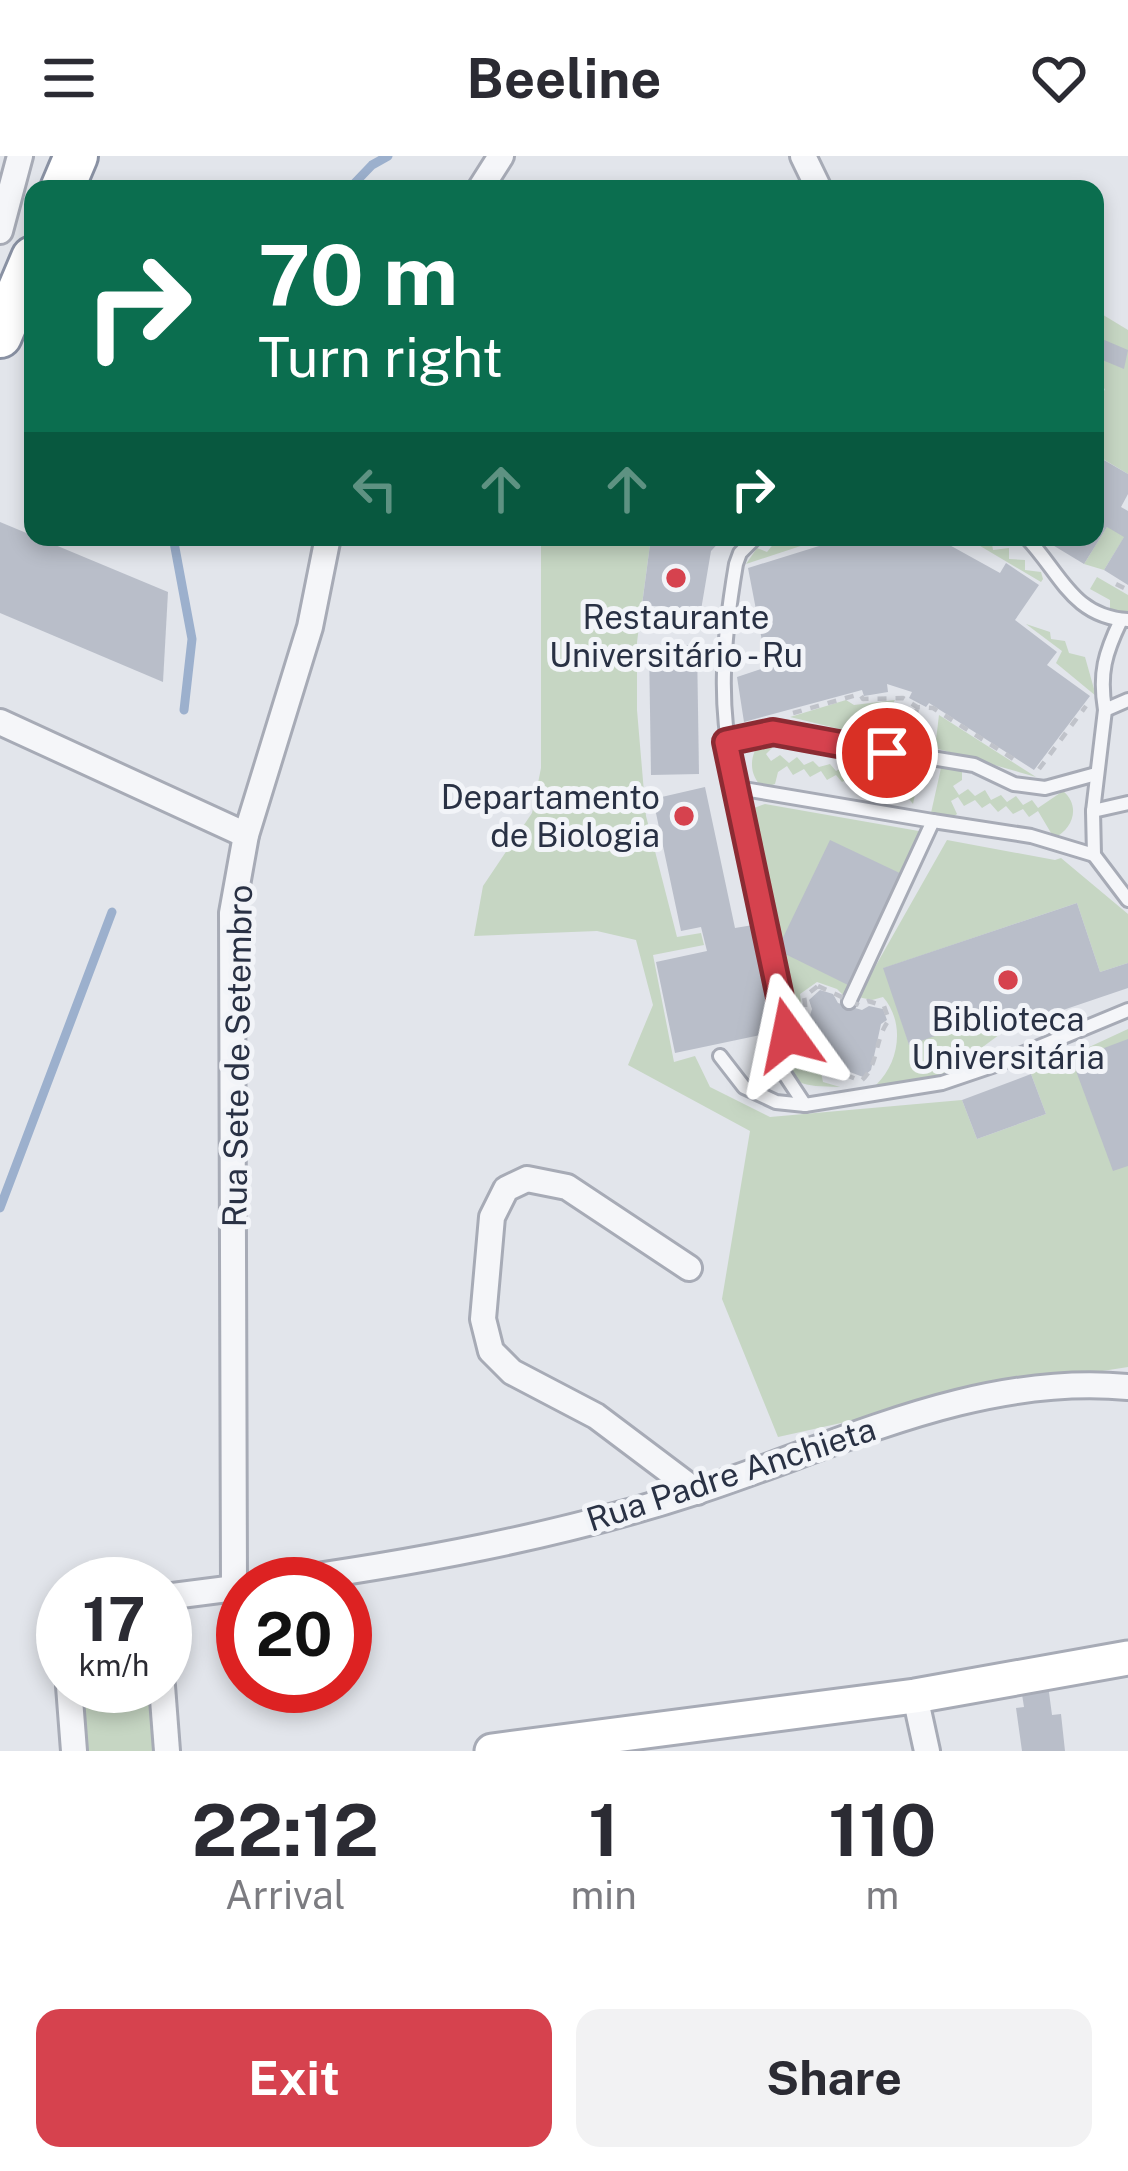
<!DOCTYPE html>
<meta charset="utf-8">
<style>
:root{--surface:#fff;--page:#f2f2f3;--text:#2b2b33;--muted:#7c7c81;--accent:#d6424e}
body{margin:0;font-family:"Public Sans",sans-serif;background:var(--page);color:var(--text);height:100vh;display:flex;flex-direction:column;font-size:45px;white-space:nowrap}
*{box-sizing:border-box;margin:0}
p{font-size:39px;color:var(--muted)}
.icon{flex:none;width:66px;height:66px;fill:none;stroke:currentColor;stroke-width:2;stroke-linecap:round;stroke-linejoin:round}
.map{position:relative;height:1595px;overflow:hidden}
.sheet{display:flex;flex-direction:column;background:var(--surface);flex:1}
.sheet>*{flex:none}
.banner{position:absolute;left:24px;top:24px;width:1080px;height:366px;border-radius:24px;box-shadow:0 6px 18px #0003;background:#0b6e4f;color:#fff;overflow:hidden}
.speed{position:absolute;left:36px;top:1401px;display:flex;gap:24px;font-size:60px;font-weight:700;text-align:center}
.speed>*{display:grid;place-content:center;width:156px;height:156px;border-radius:50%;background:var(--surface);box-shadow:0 6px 18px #0003;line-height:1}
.speed small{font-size:30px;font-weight:400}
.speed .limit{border:18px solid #d22;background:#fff;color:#111}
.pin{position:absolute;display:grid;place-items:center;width:102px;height:102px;color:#fff;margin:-51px;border:6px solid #fff;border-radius:50%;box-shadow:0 3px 12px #0007}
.me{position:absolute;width:132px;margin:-66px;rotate:348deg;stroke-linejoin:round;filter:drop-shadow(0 0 9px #0008)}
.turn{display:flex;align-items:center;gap:42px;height:252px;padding:0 36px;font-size:54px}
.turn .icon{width:156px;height:156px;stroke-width:2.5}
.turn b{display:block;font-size:84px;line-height:102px}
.lanes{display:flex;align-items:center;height:114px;padding:0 36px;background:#0003;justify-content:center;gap:60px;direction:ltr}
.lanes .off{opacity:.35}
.eta{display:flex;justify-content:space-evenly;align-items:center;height:204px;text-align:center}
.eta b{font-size:72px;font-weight:700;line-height:84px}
.cta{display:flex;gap:24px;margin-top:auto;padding:24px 36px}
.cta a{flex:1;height:138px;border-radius:24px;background:var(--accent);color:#fff;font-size:48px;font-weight:700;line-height:138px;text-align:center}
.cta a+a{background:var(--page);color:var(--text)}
header{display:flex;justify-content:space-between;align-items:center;height:156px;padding:0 36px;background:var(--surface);font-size:54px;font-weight:700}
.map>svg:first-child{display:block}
.green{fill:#c6d6c3}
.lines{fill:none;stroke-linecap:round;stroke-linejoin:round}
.stream{stroke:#9cb0cd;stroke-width:9}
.building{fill:#b9bec9}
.lane-casing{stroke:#a7abb6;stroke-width:18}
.street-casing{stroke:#a7abb6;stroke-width:30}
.secondary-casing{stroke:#a7abb6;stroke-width:39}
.highway-casing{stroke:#8991a3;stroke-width:48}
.path{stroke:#c0c3ca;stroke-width:4.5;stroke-dasharray:9 9;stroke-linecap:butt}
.lane{stroke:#f5f6f9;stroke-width:12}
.street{stroke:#f5f6f9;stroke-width:24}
.secondary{stroke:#fff;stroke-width:33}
.highway{stroke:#fff;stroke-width:42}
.route-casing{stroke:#8b2b33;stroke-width:30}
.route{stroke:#d6424e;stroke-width:21}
.poi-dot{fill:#d6424e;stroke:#f2f4f8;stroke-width:4.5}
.labels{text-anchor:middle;stroke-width:10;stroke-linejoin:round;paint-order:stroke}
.poi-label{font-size:33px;fill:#293144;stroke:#f2f4f8}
.street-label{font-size:33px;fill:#293144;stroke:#f2f4f8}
</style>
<header><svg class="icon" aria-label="menu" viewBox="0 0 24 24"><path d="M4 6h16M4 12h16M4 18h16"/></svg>Beeline<svg class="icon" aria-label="heart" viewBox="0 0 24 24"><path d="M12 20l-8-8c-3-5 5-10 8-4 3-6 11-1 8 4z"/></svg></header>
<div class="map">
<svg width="1128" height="1595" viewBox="0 0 1128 1595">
<rect width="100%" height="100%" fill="#e2e5eb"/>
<g class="green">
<path d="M1095 154 1128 174V318L1098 300 1095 303V253L1105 233 1095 228Z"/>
<path d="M1107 371 1128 375 1104 414 1084 408Z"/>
<path d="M541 381H651L637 486V554L646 660 677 781 701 777 704 789 653 799 674 906 695 900 710 931 770 961 962 944 977 983 1046 958 1031 918 1128 873V1211L1012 1229 778 1281 722 1143 750 975 628 909 653 849 636 784 597 775 474 780 483 730 532 657 541 612Z"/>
<path d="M794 381H828L746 408 757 392 767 396 775 386 791 389Z"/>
<path d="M965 381 991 382 993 394 1009 392V403L1025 404V414L1041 416 1043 423 1041 426Z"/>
<path d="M1097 421 1128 439V459L1110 454V444L1090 433Z"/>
<path d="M1026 468 1050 476 1051 483 1065 485 1069 497 1085 501 1096 540 1056 507 1062 495Z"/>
<path d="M846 544 854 549 895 544 886 559 885 584 790 561Z"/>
<path d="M939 559 1036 621 935 592Z"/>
<path d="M765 582 773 591 766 598 771 605 780 599 789 607 797 601 804 609 813 605 819 611 830 608 836 615 845 610 852 619 861 613 868 622 877 615 884 623 893 617 900 627 920 614 913 648 899 630 890 635 884 627 875 632 868 624 858 630 851 621 842 626 836 619 827 624 821 615 810 621 804 613 793 619 787 610 778 616 775 628 763 632C747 618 749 595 765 582Z"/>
<path d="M941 612 962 613V624L953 630 959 639 968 633 975 640 985 634 991 644 1001 639 1007 646 1016 640 1023 649 1032 644 1038 652 1063 635C1081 650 1073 673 1054 682L1038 655 1029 661 1023 653 1013 658 1006 650 998 656 990 647 982 652 975 644 964 650 958 641 951 645 957 658 952 662 931 657Z"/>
<path d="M765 648 930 677 846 842 837 833 817 826 800 838 802 853 786 901 790 909 821 917 823 926 840 931C800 930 795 930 771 897L778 879 755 720 754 652Z"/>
<path d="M947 684 1055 704 1061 702 1128 758V807L1100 816 1077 747 884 812 909 888 1002 857 1007 873 938 924 876 929C900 906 905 866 883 841L872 844 858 841Z"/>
<path d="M81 1530H163L170 1595H87Z"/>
</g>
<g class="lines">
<g class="stream">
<path d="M349 33 372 9 388 0"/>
<path d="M173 381 192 483 184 554"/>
<path d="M0 1052 112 756"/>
</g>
</g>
<g class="building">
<path d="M1095 180 1128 194 1124 213 1095 201Z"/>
<path d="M1097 300 1128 318V338L1121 351 1128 355V429L1104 414 1124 381 1107 371 1084 408 1046 385 1049 381H1095Z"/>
<path d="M0 366 168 436 163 526 0 457Z"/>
<path d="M651 381H724L711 395 701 454 642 449Z"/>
<path d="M848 381H935L1000 417 1006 407 1039 429 1015 464 1057 496 1047 509 1090 540 1034 614 929 547 926 551 909 542 912 536 887 528 888 536 864 540 862 534 744 566 737 521 767 511 748 412Z"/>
<path d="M697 489 699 618 651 619 649 490Z"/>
<path d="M705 631 735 772 753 769 775 876 675 897 656 806 707 795 701 771 681 775 653 643Z"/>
<path d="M830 684 906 720 852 831 777 794Z"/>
<path d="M1077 747 1100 816 1128 807V832L1007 873 1002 857 909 889 883 812Z"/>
<path d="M820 834 833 838 838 847 862 854 869 850 883 853 887 864 881 868 871 914 863 921 816 903 811 908 796 903 794 891 802 885 812 853 809 844Z"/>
<path d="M1128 883V1010L1113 1015 1072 904Z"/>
<path d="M1031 918 1046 958 977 983 962 944Z"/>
<path d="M1048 1529 1052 1559 1061 1558 1065 1595H1022L1016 1552 1024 1551 1021 1532Z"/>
</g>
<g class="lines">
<g class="lane-casing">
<g id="lane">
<path d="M1026 381C1060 416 1072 461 1128 464"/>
<path d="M1121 464C1105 497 1099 517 1105 554L1128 544"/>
<path d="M726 586 773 576 974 609 1014 628 1045 632 1096 618"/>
<path d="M738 632C716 556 723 485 736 408L740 397 756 381"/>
<path d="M1128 647 1093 655 1094 699 1128 744"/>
<path d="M1093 655 1105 554"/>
<path d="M849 846 933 665 1031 680 1094 699"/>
<path d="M770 882 774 902 805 949"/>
<path d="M720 900 744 931 776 946 805 949 942 927 998 908 1128 854"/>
<path d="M774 902 788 879 738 632 933 665"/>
</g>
</g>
<g class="street-casing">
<g id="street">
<path d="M803 0 819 33"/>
<path d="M480 33 501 0"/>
<path d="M0 75 20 0"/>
<path d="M0 566 246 679"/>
<path d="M689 1112 567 1031 527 1023 506 1033 492 1061 483 1163 491 1195 512 1216 596 1260 697 1336"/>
<path d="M262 1428C408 1408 558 1381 698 1335 839 1289 976 1217 1128 1231"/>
<path d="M234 1432 232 757 246 679 310 471 328 381"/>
<path d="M165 1441 243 1431"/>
<path d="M69 1530 74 1595"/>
<path d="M162 1530 167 1595"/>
<path d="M915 1540 927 1595"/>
</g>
</g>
<g class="secondary-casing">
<path id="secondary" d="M492 1595 915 1540 1128 1502"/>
</g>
<g class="highway-casing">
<g id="highway">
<path d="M62 33 76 0"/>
<path d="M0 180 33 102"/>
</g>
</g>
<g class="path">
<path d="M1116 428 1128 434"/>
<path d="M793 557 860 538 863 543 903 542 917 551 933 552 1015 604"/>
<path d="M913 580 917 551"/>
<path d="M1039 613 1086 550"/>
<path d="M818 830 859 849 868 845 884 850 889 864C874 883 879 910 861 925L817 907 809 912 793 905 789 891C802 878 808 859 804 841Z"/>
</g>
<use href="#lane" class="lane"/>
<use href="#street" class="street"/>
<use href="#secondary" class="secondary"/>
<use href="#highway" class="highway"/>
</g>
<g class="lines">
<g class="route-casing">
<path id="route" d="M788 879 726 586 773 576 887 597"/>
</g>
<use href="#route" class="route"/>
</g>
<g class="poi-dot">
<circle cx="676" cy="422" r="12"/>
<circle cx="684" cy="660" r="12"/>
<circle cx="1008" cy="824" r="12"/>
</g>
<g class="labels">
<g class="poi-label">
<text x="676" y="473">Restaurante<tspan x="676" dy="38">Universitário - Ru</tspan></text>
<text x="660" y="653" text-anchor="end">Departamento<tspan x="660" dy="38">de Biologia</tspan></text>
<text x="1008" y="875">Biblioteca<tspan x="1008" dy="38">Universitária</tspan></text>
</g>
<g class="street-label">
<text transform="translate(237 900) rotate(-89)" y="12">Rua Sete de Setembro</text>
<text transform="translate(731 1318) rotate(-18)" y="12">Rua Padre Anchieta</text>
</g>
</g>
</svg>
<div class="speed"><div>17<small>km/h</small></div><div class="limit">20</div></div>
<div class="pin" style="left:887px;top:597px;background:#d93025"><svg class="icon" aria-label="arrive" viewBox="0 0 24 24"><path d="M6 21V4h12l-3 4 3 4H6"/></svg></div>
<svg class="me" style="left:788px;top:879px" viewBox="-20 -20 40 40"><path d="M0-17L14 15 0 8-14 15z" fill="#d6424e" stroke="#fff" stroke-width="4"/></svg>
<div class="banner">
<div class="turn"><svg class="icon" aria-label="right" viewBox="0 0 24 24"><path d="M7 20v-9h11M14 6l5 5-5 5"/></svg><div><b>70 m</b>Turn right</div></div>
<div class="lanes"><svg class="icon off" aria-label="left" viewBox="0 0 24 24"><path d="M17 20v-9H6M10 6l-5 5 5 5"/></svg><svg class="icon off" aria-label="ahead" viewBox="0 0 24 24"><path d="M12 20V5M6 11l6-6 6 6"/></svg><svg class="icon off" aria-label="ahead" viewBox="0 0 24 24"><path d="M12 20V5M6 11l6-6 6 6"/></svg><svg class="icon" aria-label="right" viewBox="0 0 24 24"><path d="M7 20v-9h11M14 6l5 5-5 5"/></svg></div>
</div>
</div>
<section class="sheet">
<div class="eta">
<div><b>22:12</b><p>Arrival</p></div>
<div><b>1</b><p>min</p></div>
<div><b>110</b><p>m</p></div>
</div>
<div class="cta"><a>Exit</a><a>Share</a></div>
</section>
